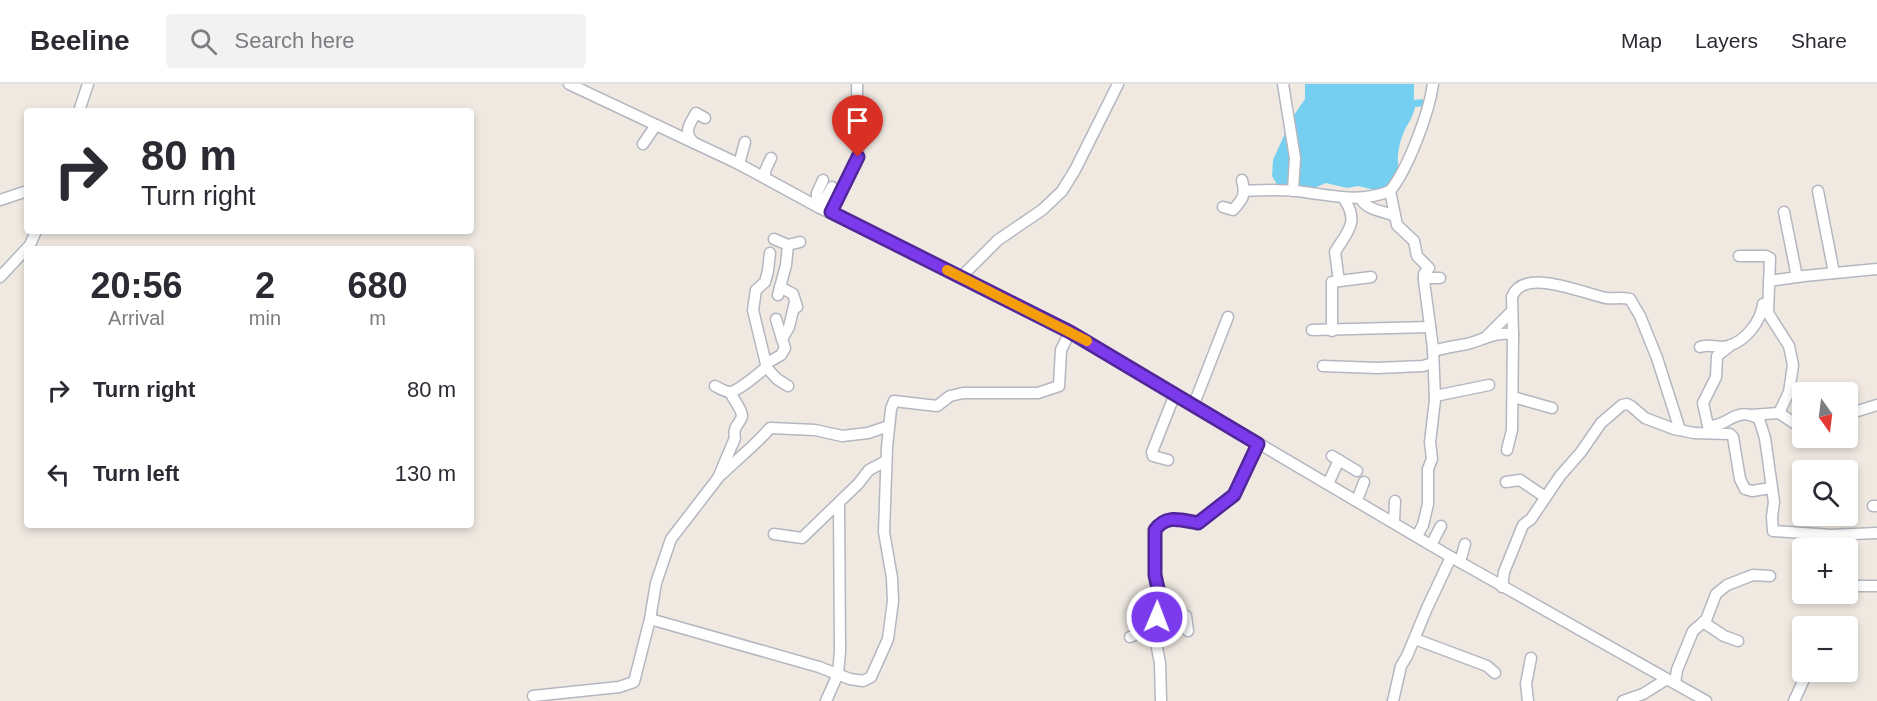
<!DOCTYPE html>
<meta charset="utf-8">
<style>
:root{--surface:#fff;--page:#f2f2f3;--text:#2b2b33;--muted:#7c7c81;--line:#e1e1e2}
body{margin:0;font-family:Helvetica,sans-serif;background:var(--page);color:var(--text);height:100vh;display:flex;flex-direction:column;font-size:22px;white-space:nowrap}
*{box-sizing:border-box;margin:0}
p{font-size:20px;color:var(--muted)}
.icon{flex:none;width:33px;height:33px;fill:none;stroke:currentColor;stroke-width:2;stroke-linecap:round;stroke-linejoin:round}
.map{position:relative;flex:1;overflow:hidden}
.details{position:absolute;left:24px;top:162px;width:450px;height:282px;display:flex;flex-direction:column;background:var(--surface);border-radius:6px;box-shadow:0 3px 9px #0003}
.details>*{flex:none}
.guide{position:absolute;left:24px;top:24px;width:450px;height:126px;border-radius:6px;box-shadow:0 3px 9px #0003;background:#fff;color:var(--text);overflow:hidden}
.needle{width:39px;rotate:166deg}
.controls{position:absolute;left:1792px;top:298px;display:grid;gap:12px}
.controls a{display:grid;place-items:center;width:66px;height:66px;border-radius:6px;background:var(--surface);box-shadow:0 3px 9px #0003;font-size:30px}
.pin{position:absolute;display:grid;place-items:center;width:51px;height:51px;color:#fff;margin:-62px -26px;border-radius:50% 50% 50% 0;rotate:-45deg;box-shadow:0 0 6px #0007}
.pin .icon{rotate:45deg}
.me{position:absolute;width:66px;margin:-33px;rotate:1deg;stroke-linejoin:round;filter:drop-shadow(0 0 4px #0008)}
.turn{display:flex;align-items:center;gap:21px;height:126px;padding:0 18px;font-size:27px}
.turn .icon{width:78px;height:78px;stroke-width:2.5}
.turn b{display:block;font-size:42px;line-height:51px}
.eta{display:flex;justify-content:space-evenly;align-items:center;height:102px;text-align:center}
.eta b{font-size:36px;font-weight:600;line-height:42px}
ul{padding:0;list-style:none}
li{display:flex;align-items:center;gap:18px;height:84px;padding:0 18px}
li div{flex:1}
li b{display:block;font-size:22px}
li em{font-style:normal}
header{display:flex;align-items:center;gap:36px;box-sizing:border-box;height:84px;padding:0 30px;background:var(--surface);border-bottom:2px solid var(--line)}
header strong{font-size:28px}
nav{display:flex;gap:33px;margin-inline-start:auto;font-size:21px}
.search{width:420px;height:54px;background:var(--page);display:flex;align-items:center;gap:15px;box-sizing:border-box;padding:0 21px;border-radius:6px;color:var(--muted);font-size:22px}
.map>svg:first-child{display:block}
.water{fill:#75cff0}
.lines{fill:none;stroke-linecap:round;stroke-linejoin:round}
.minor-casing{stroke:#b4b7c1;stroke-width:13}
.minor{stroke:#fff;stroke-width:10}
.route-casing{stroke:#51269a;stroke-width:15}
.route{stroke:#7c3aed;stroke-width:10}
.slow{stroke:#f59e0b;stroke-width:10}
</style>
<header>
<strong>Beeline</strong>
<div class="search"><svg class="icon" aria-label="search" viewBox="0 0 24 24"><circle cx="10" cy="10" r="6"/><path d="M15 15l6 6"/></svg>Search here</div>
<nav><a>Map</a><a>Layers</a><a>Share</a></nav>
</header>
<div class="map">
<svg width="1877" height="617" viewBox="0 0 1877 617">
<rect width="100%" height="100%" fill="#efe9e1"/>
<path class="water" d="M1305 0H1414V16L1422 15 1425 22 1415 23C1413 34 1407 40 1403 50 1399 60 1396 75 1399 85L1387 103 1375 106 1358 102 1347 104 1326 99 1314 104 1278 102 1272 92 1273 76 1292 34 1305 15Z"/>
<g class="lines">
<g class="minor-casing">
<g id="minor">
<path d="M569 0 739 80 820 124 913 168 1070 248 1451 473 1706 617"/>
<path d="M1283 0 1295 74 1293 107"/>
<path d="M79 27 88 0"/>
<path d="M694 59C683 48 689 41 696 29L705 34"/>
<path d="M643 60 656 41"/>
<path d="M739 80 745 58"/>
<path d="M765 94V87L771 74"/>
<path d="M1244 107C1266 106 1289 105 1311 109 1339 113 1362 118 1390 107"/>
<path d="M1818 107 1834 189"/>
<path d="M1361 115C1367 126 1382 127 1393 131"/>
<path d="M0 116 27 107"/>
<path d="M822 120 817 117V109L823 96"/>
<path d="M1223 123 1233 126C1243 115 1246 111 1242 96"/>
<path d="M820 124 832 103"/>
<path d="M831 128 858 73 857 0"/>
<path d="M1784 128 1797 193"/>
<path d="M774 155 788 161 800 158"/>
<path d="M770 169 768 187 765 198 756 206 753 226 767 284 777 295 788 302"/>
<path d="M1739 172H1766L1770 174 1768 229 1789 262 1793 281 1789 308 1779 329"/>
<path d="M0 193 30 161 36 147"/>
<path d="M961 193 998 156 1042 126 1062 107 1075 86 1118 0"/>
<path d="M1424 194H1440"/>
<path d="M1339 197 1335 168C1347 148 1360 138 1344 115"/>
<path d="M1769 197 1804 192 1877 185"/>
<path d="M780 203 793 210 797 223"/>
<path d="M778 211 786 181 788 161"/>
<path d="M776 235 782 255"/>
<path d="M1312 246 1430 243"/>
<path d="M1332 247V198L1371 193"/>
<path d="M1513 251 1512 213C1523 182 1584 210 1606 214 1614 215 1621 213 1630 215L1640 232 1657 274 1680 346"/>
<path d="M1485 254 1512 227"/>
<path d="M1731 261 1717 272 1716 293 1703 319 1708 342C1729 343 1735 321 1759 335L1765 354 1774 418 1772 433 1773 447 1831 451 1877 449"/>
<path d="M1700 263C1709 259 1719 265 1728 262 1746 257 1761 237 1763 220"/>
<path d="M1433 267C1444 264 1455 262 1467 260 1480 257 1499 246 1513 251L1512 346 1507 366"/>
<path d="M767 279 781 271 785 264 782 255 789 243 795 218"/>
<path d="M1323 282 1377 284 1423 282 1433 279"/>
<path d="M715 302C719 304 725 308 730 308 737 308 761 288 767 282"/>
<path d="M1435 312 1489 301"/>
<path d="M1513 313 1552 324"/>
<path d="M1194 320 1228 233"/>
<path d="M1848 330 1877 321"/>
<path d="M1751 331 1779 329 1803 345"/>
<path d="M1332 372 1357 387"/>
<path d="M1168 376 1153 372 1152 368 1175 310"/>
<path d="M721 391C738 374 755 362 770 344L815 346 842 352 868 349 889 342"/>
<path d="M1506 398 1520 396 1545 413"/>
<path d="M1328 400 1339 376"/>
<path d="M1357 416 1364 398"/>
<path d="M1873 422H1877"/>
<path d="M1394 438 1395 417"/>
<path d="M774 450 802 454 858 400 869 386 886 377"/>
<path d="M1417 452 1423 441 1428 420V385L1432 375 1430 358 1435 316 1433 264 1424 197V190L1429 184 1417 172 1414 157 1397 141 1390 107C1408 85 1429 29 1433 0"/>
<path d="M1431 461 1441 442"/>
<path d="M1460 478 1465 460"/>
<path d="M1849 502H1877"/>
<path d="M1502 503 1504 488 1523 441 1531 435 1560 392 1581 368 1601 339 1622 321 1627 320 1631 322 1645 334 1674 345 1694 349 1730 350 1733 353 1740 395 1745 405 1752 407 1771 404"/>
<path d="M1157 533 1186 532 1188 547"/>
<path d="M650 535 819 583 850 595 863 597 871 593 888 555 893 517 892 494 884 448 887 363 891 325 894 317 937 322 950 312 963 309H1038L1059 302 1061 266 1070 248"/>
<path d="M1703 538 1724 552 1738 557"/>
<path d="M1130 553 1139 549 1157 550"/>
<path d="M1415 555 1487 582 1495 589"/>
<path d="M1675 599 1677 586 1693 547 1706 536 1716 510 1727 501 1753 491 1770 492"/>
<path d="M533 612 619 603 634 598 650 535 656 499 671 455 718 394 735 354C732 341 742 339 742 331 741 324 733 315 730 308"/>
<path d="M826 617 838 590 840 567 839 419"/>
<path d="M1161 617 1160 579 1157 564 1159 509 1155 491V446L1161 440 1171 435 1198 439 1234 411 1259 360"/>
<path d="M1393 617 1401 582 1407 572 1427 524 1451 473"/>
<path d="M1528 617 1526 600 1531 574"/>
<path d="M1623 617 1643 610 1667 595"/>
<path d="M1794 617 1806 591 1818 588"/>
</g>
</g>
<use href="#minor" class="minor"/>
</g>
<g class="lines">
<g class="route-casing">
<path id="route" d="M858 73 831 128 1070 248 1258 360 1234 411 1198 439C1181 436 1166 430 1155 446V491L1159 509 1157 533"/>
</g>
<use href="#route" class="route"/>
<path class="slow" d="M947 186 1087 257"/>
</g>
</svg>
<div class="controls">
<a><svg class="needle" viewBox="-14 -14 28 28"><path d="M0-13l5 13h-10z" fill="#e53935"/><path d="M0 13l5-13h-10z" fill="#7c7c81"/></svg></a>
<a><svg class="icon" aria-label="search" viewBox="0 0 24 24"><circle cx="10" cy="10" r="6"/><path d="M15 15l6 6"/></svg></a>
<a>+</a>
<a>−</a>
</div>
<div class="pin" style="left:858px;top:73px;background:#d93025"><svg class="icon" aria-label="arrive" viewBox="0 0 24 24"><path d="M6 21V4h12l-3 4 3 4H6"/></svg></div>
<svg class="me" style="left:1157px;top:533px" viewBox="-20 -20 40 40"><circle r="17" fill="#7c3aed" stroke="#fff" stroke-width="3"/><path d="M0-11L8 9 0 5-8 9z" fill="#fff"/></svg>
<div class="guide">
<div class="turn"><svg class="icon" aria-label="right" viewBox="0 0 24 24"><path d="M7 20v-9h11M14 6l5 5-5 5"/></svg><div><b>80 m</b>Turn right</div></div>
</div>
<section class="details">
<div class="eta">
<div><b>20:56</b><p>Arrival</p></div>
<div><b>2</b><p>min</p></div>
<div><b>680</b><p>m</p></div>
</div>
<ul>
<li><svg class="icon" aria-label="right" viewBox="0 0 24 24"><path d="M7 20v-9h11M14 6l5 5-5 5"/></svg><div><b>Turn right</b></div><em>80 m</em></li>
<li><svg class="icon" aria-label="left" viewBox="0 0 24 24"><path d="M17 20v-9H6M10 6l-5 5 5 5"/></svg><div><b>Turn left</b></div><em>130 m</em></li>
</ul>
</section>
</div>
